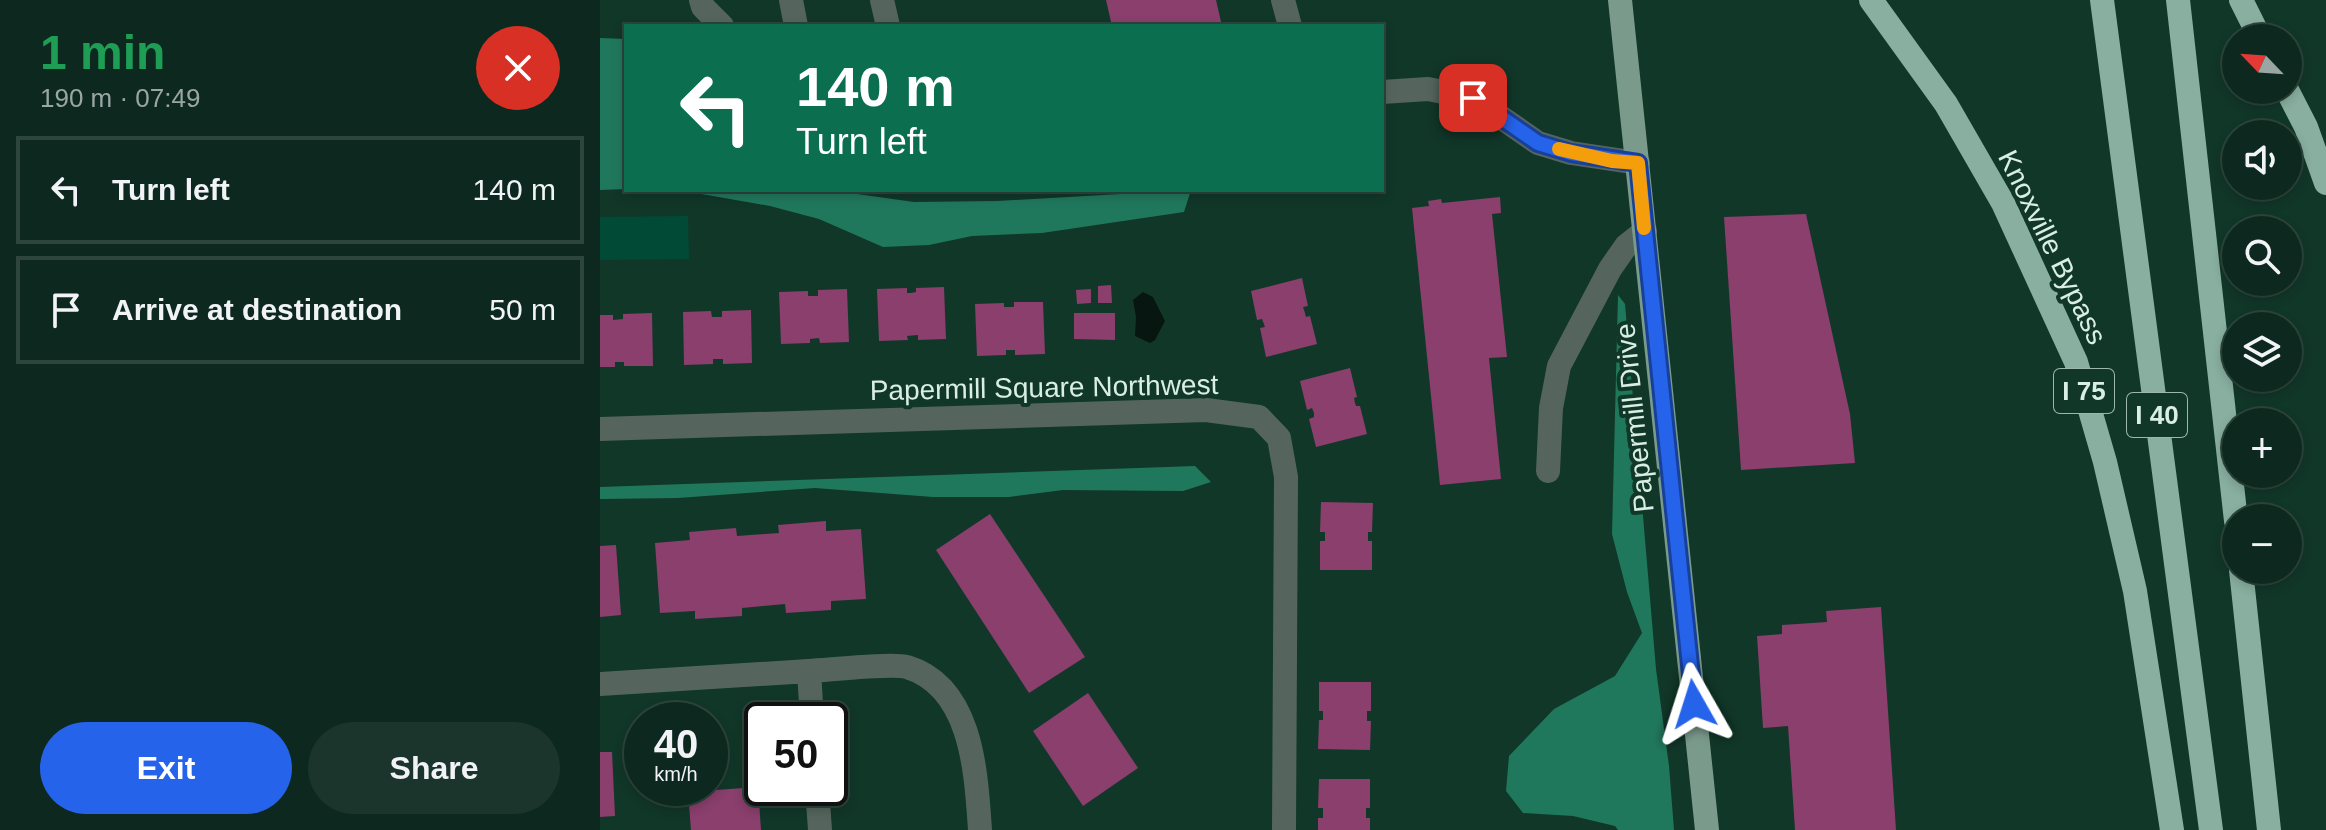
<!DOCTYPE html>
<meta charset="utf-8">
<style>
:root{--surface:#0d291f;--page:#1b352c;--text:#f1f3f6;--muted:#9aa6a4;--line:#2d453d;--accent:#2563eb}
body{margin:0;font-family:Arial,sans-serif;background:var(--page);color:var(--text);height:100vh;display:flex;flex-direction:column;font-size:30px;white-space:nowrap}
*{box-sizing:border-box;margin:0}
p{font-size:26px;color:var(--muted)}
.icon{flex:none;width:44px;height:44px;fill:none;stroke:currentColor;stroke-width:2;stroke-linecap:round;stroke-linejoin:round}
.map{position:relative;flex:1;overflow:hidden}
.side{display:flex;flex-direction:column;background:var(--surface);width:600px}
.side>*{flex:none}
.hud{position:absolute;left:24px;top:24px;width:760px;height:168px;border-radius:0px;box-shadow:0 4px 12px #0003,0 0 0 2px var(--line);background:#0b6e4f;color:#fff;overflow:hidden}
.needle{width:52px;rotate:295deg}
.buttons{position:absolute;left:1622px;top:24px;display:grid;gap:16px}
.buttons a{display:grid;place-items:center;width:80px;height:80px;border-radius:50%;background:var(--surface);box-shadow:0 4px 12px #0003,0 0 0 2px var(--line);font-size:40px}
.speed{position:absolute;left:24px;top:702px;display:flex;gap:16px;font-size:40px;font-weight:700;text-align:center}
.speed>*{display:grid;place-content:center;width:104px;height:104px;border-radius:50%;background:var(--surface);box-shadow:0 4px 12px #0003,0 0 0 2px var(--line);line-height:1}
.speed small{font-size:20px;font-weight:400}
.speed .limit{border:4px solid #111;border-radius:12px;background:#fff;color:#111}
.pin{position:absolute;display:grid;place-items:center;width:68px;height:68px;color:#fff;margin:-34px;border-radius:16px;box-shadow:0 4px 12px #0006}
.me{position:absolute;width:88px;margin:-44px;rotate:354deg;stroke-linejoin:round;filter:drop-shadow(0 0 6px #0008)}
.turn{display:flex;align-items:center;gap:28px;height:168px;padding:0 40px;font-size:36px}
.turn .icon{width:104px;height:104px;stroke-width:2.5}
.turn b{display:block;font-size:56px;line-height:68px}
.round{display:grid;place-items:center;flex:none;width:84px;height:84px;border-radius:42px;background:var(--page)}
.summary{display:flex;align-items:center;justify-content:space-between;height:136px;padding:0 40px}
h1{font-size:48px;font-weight:700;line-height:60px;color:#1e9e55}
.button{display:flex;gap:16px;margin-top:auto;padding:16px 40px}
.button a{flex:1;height:92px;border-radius:48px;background:var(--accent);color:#fff;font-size:32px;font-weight:700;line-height:92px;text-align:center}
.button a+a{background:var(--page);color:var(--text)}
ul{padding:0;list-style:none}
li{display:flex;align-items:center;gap:24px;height:108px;margin:0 16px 12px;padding:0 24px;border:4px solid var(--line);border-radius:0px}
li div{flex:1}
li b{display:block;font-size:30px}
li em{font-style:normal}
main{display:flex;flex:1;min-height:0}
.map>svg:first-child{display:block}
.green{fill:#004a36}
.forest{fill:#20785c}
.water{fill:#081611}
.building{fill:#8a3f6c}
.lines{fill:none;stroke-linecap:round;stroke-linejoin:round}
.minor{stroke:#55655e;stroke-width:24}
.major{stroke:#7a9a8c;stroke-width:24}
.highway{stroke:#88af9f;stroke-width:24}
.route-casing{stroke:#184099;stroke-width:20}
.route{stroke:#2563eb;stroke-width:14}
.slow{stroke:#f59e0b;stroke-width:14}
.labels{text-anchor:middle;stroke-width:8;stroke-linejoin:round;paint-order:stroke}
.shield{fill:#113729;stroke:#9db7ac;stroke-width:2}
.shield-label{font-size:26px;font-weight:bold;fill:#d9eee4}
.street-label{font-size:28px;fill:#d9eee4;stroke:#113729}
</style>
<main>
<section class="side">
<div class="summary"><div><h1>1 min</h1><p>190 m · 07:49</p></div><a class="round" style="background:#d93025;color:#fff"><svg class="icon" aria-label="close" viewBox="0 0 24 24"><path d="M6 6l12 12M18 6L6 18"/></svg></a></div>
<ul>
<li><svg class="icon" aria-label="left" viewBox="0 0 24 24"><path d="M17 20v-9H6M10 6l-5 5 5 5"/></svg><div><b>Turn left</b></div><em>140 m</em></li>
<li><svg class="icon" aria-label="arrive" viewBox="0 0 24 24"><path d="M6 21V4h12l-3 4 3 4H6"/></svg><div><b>Arrive at destination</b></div><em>50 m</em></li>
</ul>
<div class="button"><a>Exit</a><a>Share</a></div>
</section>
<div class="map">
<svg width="1726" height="830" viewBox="0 0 1726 830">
<rect width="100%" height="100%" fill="#113729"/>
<path class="green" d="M88 216 89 259 0 260V217Z"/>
<g class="forest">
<path d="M0 38 26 39V189L0 190Z"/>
<path d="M79 190H252L257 194 314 202 397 201 591 190 584 212 442 233 372 236 329 245 283 247 219 219 170 206Z"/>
<path d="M1018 295 1025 304 1056 669 1069 766 1074 830H1018L1015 826 973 816 923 813 906 791 909 756 954 709 1015 676 1042 633 1027 592 1012 534Z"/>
<path d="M595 466 611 482 583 491 463 490 409 497H333L215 488 78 498 0 499V487Z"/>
</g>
<path class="water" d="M543 292 553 297 565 321 555 340 550 343 535 336 536 317 533 300Z"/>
<g class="building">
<path d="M506 0H616L622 26H546L545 23 512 26Z"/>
<path d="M900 197 901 213 892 214 907 357 889 358 901 479 840 485 812 208 829 206 828 201 841 199 842 203Z"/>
<path d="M1206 214 1250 414 1255 463 1141 470 1124 217Z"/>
<path d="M702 278 708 306 703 307 705 313 706 317 710 316 717 344 666 357 660 328 665 327 662 319 657 320 651 291Z"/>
<path d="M511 285 512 303H498V286Z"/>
<path d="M344 287 346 339 318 340V335L307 336 308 340 279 341 277 289 307 288V293H311L316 292V288Z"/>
<path d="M247 289 249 342 220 343 219 338 210 339V343L181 344 179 292 208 291V296H218V290Z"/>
<path d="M491 289V303L477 304 476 290Z"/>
<path d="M414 302H443L445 354 415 355V350H406V355L377 356 375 304 404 303V307H414Z"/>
<path d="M151 310 152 363 123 364V359H113V364L84 365 83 312 111 311 112 317H122V311Z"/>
<path d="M52 313 53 366H24V362H15V367H0V315H13V320L23 319V314Z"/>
<path d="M474 313H515V340L474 339Z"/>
<path d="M750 368 757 397 754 398 755 403 756 406H760L767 434 716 447 709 419 714 417V413L712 408 707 410 700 381Z"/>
<path d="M721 502 773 503 772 532H768V541H772V570H720V541H725V532H720Z"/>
<path d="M390 514 485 657 429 693 336 550Z"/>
<path d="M226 521V531L261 529 266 599 231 601V610L186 613 185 604 163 606 142 608V616L95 619V611L60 613 55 543 90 540 89 532 136 528 137 536 179 533 178 525Z"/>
<path d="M16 545 21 615 0 617V546Z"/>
<path d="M1281 607 1296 830H1195L1188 726 1163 728 1157 636 1182 634V625L1227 622 1226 611Z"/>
<path d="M719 682H771V711H767V721H771L770 750 718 749 719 720H723V711H719Z"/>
<path d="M488 693 538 768 483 806 433 731Z"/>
<path d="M0 752H12L15 816 0 817Z"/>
<path d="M719 779H770V808H766V818H770V830H718V818H723V808H718Z"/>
<path d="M158 787 161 830H91L88 792Z"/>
</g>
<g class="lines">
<g class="minor">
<path d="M101 0 103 7 122 26"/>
<path d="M191 0 196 26"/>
<path d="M282 0 288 26"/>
<path d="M683 0 690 26"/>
<path d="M782 92 828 89 873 98 938 143 971 153 1038 163"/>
<path d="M0 429 606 410 659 417 679 438 686 477 684 830"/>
<path d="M948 471 951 408 959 366 1010 269 1026 246 1045 231"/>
<path d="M209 671C229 670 292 663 307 667 373 687 376 774 380 830"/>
<path d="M0 684 209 671 212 720"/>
<path d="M217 788 220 830"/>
</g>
<path class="major" d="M1020 0 1107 830"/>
<g class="highway">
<path d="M1271 0 1346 104 1403 203 1476 362 1505 462 1535 591 1572 830"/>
<path d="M1502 0 1611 830"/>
<path d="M1578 0 1636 521"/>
<path d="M1641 0 1660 38"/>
<path d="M1687 90 1706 127 1726 183"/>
<path d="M1641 570 1669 830"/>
</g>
</g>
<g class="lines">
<g class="route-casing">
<path id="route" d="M873 98 938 143 971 153 1038 163 1094 704"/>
</g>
<use href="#route" class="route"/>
<path class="slow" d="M959 149 1012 161 1038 163 1044 228"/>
</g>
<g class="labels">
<g class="shield">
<rect x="1454" y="369" width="60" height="44" rx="6"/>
<rect x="1527" y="393" width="60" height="44" rx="6"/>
</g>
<g class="shield-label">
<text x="1484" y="400">I 75</text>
<text x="1557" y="424">I 40</text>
</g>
<g class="street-label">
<text transform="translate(1453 247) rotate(64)" y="10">Knoxville Bypass</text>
<text transform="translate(444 387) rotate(-1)" y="10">Papermill Square Northwest</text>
<text transform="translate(1034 418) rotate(-96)" y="10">Papermill Drive</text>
</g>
</g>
</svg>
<div class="buttons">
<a><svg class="needle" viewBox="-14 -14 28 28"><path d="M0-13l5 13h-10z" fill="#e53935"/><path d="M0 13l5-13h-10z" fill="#9aa6a4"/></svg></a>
<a><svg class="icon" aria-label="sound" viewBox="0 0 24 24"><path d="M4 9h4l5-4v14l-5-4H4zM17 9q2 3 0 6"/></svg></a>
<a><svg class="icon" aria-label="search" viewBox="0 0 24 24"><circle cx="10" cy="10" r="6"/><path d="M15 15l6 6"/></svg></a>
<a><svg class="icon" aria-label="layers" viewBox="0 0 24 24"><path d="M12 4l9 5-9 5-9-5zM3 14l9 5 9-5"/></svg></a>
<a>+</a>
<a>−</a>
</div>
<div class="speed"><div>40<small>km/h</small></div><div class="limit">50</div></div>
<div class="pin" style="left:873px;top:98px;background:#d93025"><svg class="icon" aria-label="arrive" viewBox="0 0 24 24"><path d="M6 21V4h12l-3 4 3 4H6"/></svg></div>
<svg class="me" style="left:1094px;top:704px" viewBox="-20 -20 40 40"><path d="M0-17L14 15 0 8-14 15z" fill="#2563eb" stroke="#fff" stroke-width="4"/></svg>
<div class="hud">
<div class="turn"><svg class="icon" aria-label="left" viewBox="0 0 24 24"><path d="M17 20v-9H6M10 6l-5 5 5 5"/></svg><div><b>140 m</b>Turn left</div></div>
</div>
</div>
</main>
